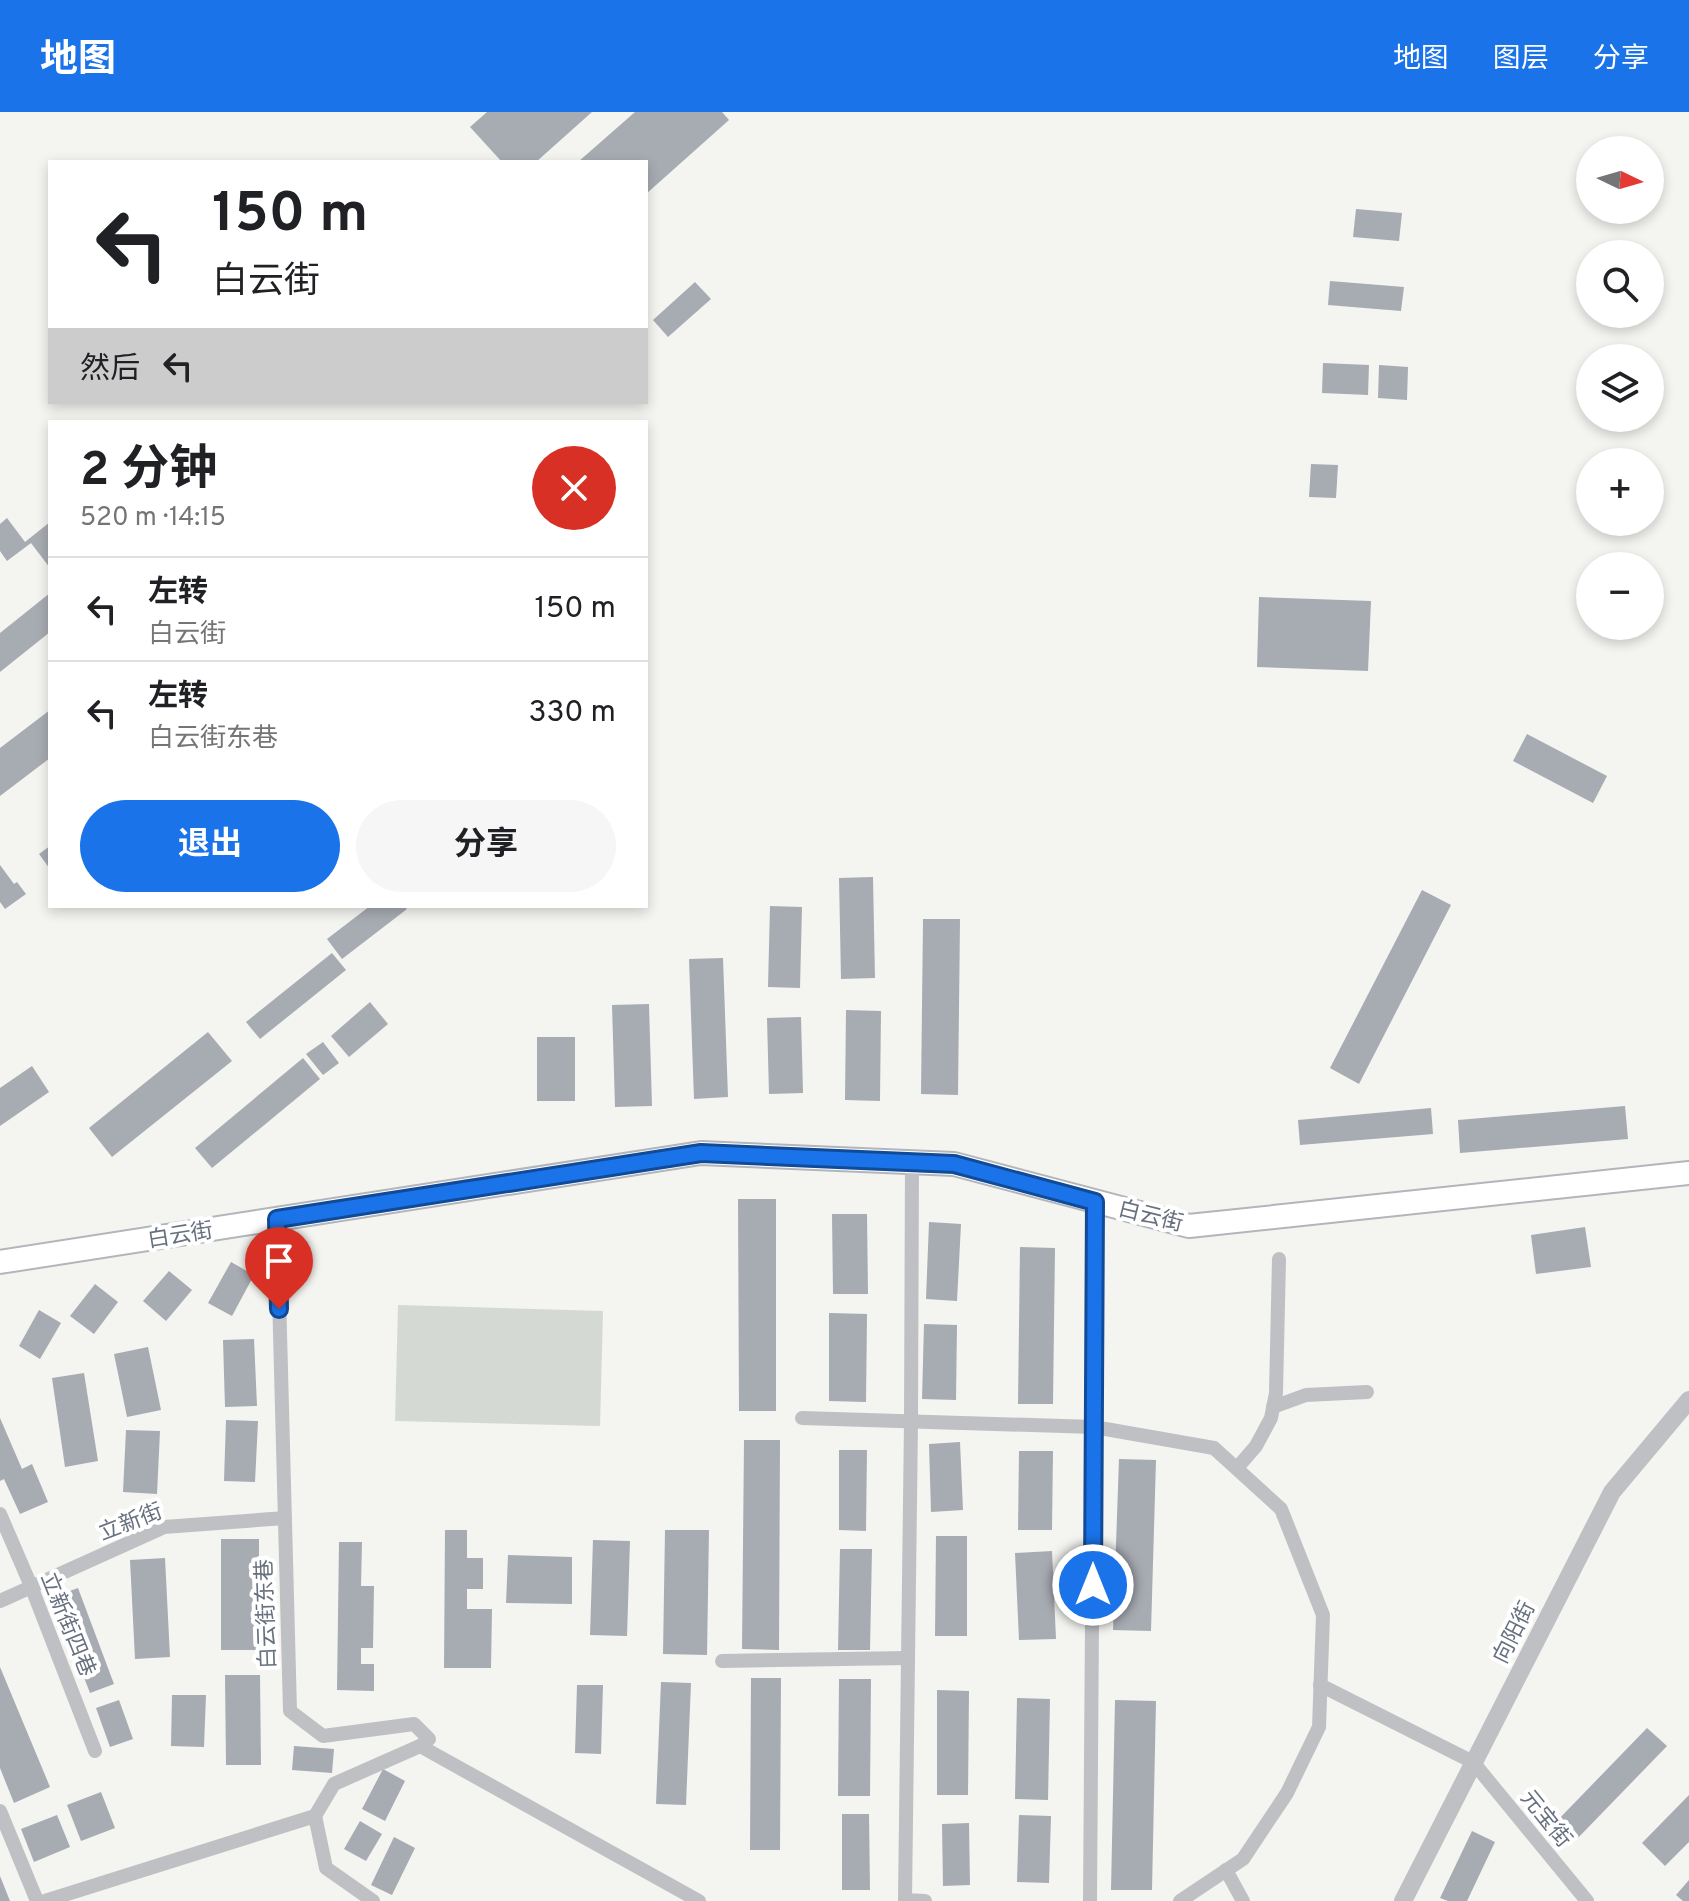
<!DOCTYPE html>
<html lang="zh">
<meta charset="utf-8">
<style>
:root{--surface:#fff;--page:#f6f6f6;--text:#202124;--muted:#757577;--line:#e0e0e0;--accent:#1a73e8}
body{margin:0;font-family:Overpass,"Noto Sans SC",sans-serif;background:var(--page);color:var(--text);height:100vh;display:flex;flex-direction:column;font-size:30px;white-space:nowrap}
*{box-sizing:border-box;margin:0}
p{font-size:26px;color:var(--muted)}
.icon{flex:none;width:44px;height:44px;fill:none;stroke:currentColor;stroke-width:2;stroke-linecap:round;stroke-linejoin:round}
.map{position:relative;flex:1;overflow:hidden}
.drawer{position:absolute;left:48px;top:308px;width:600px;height:488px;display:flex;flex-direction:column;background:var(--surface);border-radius:0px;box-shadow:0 4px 12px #0003}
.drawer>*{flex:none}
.banner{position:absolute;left:48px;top:48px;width:600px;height:244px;border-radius:0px;box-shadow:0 4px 12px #0003;background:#fff;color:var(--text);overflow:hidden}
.needle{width:52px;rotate:95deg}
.tools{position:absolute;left:1576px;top:24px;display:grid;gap:16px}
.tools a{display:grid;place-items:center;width:88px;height:88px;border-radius:50%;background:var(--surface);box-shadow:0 4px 12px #0003;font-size:40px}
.pin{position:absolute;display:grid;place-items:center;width:68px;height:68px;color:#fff;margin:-82px -34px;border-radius:50% 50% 50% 0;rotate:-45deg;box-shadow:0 0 8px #0007}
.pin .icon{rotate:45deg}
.me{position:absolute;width:88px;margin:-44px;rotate:0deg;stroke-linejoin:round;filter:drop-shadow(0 0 6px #0008)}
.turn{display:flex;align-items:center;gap:28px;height:168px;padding:0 32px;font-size:36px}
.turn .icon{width:104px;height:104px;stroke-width:2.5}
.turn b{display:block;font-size:56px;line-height:68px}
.then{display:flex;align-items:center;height:76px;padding:0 32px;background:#0003;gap:16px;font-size:30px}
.round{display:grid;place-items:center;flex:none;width:84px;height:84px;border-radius:42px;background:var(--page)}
.head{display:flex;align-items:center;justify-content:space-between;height:136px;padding:0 32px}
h1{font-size:48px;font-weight:700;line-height:60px}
.primary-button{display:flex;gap:16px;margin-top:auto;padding:16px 32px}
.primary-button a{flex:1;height:92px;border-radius:48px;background:var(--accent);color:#fff;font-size:32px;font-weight:700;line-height:92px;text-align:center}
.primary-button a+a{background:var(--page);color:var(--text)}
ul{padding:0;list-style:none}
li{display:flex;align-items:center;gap:24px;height:104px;padding:0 32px;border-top:2px solid var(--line)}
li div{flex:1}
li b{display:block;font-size:30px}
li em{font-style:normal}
header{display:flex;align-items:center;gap:48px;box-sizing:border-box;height:112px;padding:0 40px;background:var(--accent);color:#fff}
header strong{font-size:38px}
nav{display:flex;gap:44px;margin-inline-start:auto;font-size:28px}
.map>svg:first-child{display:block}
.green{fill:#d4dad3}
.building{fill:#a7abb2}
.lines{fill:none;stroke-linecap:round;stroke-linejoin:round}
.secondary-casing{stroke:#b2b5ba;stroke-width:26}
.minor{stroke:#bec0c4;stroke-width:14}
.tertiary{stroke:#bec0c4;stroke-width:18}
.secondary{stroke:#fff;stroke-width:22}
.route-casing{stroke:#114b97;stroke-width:20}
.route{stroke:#1a73e8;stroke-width:14}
.labels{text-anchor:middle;stroke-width:8;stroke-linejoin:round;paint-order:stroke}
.street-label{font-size:22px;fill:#67707e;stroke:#fff}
</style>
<header>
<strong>地图</strong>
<nav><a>地图</a><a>图层</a><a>分享</a></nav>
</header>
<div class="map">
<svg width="1689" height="1789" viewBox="0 0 1689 1789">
<rect width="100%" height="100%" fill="#f4f4f1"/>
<path class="green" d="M398 1193 603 1199 600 1314 395 1309Z"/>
<g class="building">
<path d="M487 0H592L536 50H502L470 15Z"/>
<path d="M635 0H722L729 8 646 82V50H578Z"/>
<path d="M1356 97 1402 101 1399 129 1353 125Z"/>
<path d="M1330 169 1404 175 1401 199 1328 193Z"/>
<path d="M695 170 711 187 668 225 653 208Z"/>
<path d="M1323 251 1369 253 1368 283 1322 281Z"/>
<path d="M1379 253 1408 255 1407 288 1378 286Z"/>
<path d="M1311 352 1338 353 1336 386 1309 385Z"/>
<path d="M7 406 25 430 50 410V456L31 431 7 449 0 439V412Z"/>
<path d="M50 481V520L0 560V521Z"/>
<path d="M1259 485 1371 489 1368 559 1257 555Z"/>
<path d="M50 598V646L0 684V636Z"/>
<path d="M1527 622 1607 664 1593 691 1513 649Z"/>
<path d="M50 734V757L39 742Z"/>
<path d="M0 753 14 772 17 770 26 782 5 797 0 790Z"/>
<path d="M873 765 875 866 841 867 839 766Z"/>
<path d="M1422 778 1451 793 1359 972 1330 956Z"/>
<path d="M370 794H404L407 797 342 847 327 827Z"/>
<path d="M770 794 802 795 800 876 768 875Z"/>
<path d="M923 807H960L958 983 921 982Z"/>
<path d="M332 841 346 858 260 927 246 910Z"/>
<path d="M723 846 728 985 694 987 689 847Z"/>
<path d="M370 890 388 912 349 945 331 924Z"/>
<path d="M649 892 652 994 615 995 612 893Z"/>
<path d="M846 898 881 899 880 989 845 988Z"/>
<path d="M801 905 803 981 769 982 767 906Z"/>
<path d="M208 920 232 949 112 1045 89 1016Z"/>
<rect x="537" y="925" width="38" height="64"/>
<path d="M323 930 339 951 323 963 306 942Z"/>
<path d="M303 946 320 967 212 1056 195 1036Z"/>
<path d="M32 954 49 980 0 1014V976Z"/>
<path d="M1625 994 1628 1027 1460 1041 1458 1008Z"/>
<path d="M1431 996 1433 1022 1300 1033 1298 1008Z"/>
<path d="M738 1087H776V1299H739Z"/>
<path d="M832 1102H867L868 1182H833Z"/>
<path d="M929 1110 961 1112 957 1189 926 1187Z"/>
<path d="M1585 1115 1591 1155 1536 1162 1531 1123Z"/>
<path d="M1020 1135 1055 1136 1053 1292H1018Z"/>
<path d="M231 1150 254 1163 232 1204 208 1191Z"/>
<path d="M169 1159 192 1178 166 1209 143 1189Z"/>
<path d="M95 1172 118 1190 94 1222 70 1204Z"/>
<path d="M39 1198 61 1211 40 1247 19 1234Z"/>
<path d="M829 1201 867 1202 866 1290 829 1289Z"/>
<path d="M924 1212 957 1213 956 1288 922 1287Z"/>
<path d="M254 1227 257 1294 225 1295 223 1228Z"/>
<path d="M148 1235 161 1298 127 1305 114 1242Z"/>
<path d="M84 1261 98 1349 65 1355 52 1266Z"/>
<path d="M0 1306 22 1357 32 1352 48 1390 20 1402 4 1367 0 1369Z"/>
<path d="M226 1308 258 1309 255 1370 224 1369Z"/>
<path d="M126 1318 160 1319 157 1382 123 1380Z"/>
<path d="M744 1328H780L779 1538 742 1537Z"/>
<path d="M960 1330 963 1398 931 1400 929 1332Z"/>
<path d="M839 1338H867L866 1419 839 1418Z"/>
<path d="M1019 1339H1053L1052 1418H1018Z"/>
<path d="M1119 1347 1156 1348 1151 1519 1113 1518Z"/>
<path d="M445 1418H467V1446H483V1477H467V1497H492L491 1556H444Z"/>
<path d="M665 1418H709L707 1543 663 1542Z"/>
<path d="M936 1424H967V1524H935Z"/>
<rect x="221" y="1427" width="38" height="111"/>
<path d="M593 1428 630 1429 627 1524 590 1523Z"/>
<path d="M339 1430H362L361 1474H374L373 1536H361V1552H374V1579L337 1578Z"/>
<path d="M840 1437H872L870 1538H838Z"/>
<path d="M1052 1439 1056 1527 1019 1528 1015 1441Z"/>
<path d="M508 1443 572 1445V1492L506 1491Z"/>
<path d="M165 1446 170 1545 135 1547 130 1448Z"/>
<path d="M78 1476 114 1572 90 1581 53 1485Z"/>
<path d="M0 1555 50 1675 14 1691 0 1656Z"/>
<path d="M225 1563H260L261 1653H226Z"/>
<path d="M751 1566H781L780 1738H750Z"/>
<path d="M839 1567H871L870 1684H838Z"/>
<path d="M661 1570 691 1571 686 1693 656 1692Z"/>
<path d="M577 1573H603L601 1642 575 1641Z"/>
<path d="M937 1578 969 1579 968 1683H937Z"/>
<path d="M172 1583H206L204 1635 171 1634Z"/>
<path d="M1017 1586 1050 1587 1048 1688 1015 1687Z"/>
<path d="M119 1588 133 1627 110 1635 96 1596Z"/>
<path d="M1115 1588 1156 1589 1152 1778H1111Z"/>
<path d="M1647 1616 1667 1634 1574 1730 1555 1711Z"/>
<path d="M294 1634 334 1637 332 1661 292 1658Z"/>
<path d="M383 1657 405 1669 385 1709 362 1697Z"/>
<path d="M101 1680 115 1716 81 1729 67 1693Z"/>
<path d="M1689 1683V1730L1665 1754 1642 1731Z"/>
<path d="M842 1702H869L870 1778H842Z"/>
<path d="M57 1703 70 1735 34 1750 21 1717Z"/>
<path d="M1019 1703 1051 1704 1049 1771 1017 1770Z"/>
<path d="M360 1709 382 1722 366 1749 344 1737Z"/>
<path d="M969 1711 970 1773 943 1774 942 1712Z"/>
<path d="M1472 1719 1495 1730 1467 1789H1448L1440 1786Z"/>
<path d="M394 1725 415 1736 392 1783 371 1773Z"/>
<path d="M0 1764 10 1789H0Z"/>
<path d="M1689 1768V1789H1683L1676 1783Z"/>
</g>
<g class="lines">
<g class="secondary-casing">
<path id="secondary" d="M0 1150 701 1041 954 1052 1189 1114 1689 1061"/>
</g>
<g class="minor">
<path d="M912 1050 911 1309 905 1788 925 1789"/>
<path d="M277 1107 290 1599 323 1624 414 1612 429 1627 420 1634 334 1672 315 1704"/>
<path d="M1273 1295 1306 1283 1367 1280"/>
<path d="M802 1306 1094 1315 1214 1336 1281 1397 1323 1503 1319 1615 1287 1681 1243 1747 1180 1789"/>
<path d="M1237 1356 1256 1334 1271 1306 1276 1281 1279 1147"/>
<path d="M0 1402 31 1474 95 1639"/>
<path d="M0 1489 164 1415 285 1406"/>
<path d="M722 1549 908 1546"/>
<path d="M1320 1573 1473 1650 1587 1789"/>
<path d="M420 1634 699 1789"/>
<path d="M0 1699 37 1789"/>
<path d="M1226 1758 1243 1789"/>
<path d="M45 1789 315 1704 326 1756 373 1789"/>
<path d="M1090 1789 1095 1090"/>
</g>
<path class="tertiary" d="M1403 1789 1612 1380 1689 1288"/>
<use href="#secondary" class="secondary"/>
</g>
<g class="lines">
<g class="route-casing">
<path id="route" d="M279 1197 277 1107 701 1041 954 1052 1095 1090 1093 1473"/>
</g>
<use href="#route" class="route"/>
</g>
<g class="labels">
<g class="street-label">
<text transform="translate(1151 1103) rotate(14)" y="8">白云街</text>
<text transform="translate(180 1122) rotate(-9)" y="8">白云街</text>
<text transform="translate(130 1409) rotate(-21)" y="8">立新街</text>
<text transform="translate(265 1502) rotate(-92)" y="8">白云街东巷</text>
<text transform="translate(69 1512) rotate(68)" y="8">立新街四巷</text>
<text transform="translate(1513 1520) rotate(-63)" y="8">向阳街</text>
<text transform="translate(1547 1706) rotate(51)" y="8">元宝街</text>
</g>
</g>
</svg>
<div class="tools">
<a><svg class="needle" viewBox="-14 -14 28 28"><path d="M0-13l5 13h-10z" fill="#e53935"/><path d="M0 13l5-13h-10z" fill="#757577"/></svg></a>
<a><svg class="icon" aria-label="search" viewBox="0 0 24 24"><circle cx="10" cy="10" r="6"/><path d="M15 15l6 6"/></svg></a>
<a><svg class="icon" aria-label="layers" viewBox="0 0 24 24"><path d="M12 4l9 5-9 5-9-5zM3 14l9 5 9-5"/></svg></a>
<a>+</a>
<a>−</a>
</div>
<div class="pin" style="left:279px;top:1197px;background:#d93025"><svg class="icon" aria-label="arrive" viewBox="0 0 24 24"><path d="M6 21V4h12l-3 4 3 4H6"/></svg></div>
<svg class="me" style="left:1093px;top:1473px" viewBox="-20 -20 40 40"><circle r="17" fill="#1a73e8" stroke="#fff" stroke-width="3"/><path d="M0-11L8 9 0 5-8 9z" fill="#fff"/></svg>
<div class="banner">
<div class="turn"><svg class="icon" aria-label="left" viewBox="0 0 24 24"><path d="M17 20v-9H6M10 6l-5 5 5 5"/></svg><div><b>150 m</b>白云街</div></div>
<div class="then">然后<svg class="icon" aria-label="left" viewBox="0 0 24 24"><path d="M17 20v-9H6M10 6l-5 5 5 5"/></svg></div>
</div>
<section class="drawer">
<div class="head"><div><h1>2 分钟</h1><p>520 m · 14:15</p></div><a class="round" style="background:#d93025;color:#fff"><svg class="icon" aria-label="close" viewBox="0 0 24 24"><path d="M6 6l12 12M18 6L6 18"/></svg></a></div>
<ul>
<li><svg class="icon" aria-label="left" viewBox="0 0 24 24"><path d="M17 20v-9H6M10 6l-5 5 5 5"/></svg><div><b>左转</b><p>白云街</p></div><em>150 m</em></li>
<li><svg class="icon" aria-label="left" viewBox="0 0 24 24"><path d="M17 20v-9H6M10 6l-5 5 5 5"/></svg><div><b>左转</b><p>白云街东巷</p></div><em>330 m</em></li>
</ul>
<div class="primary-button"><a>退出</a><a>分享</a></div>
</section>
</div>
